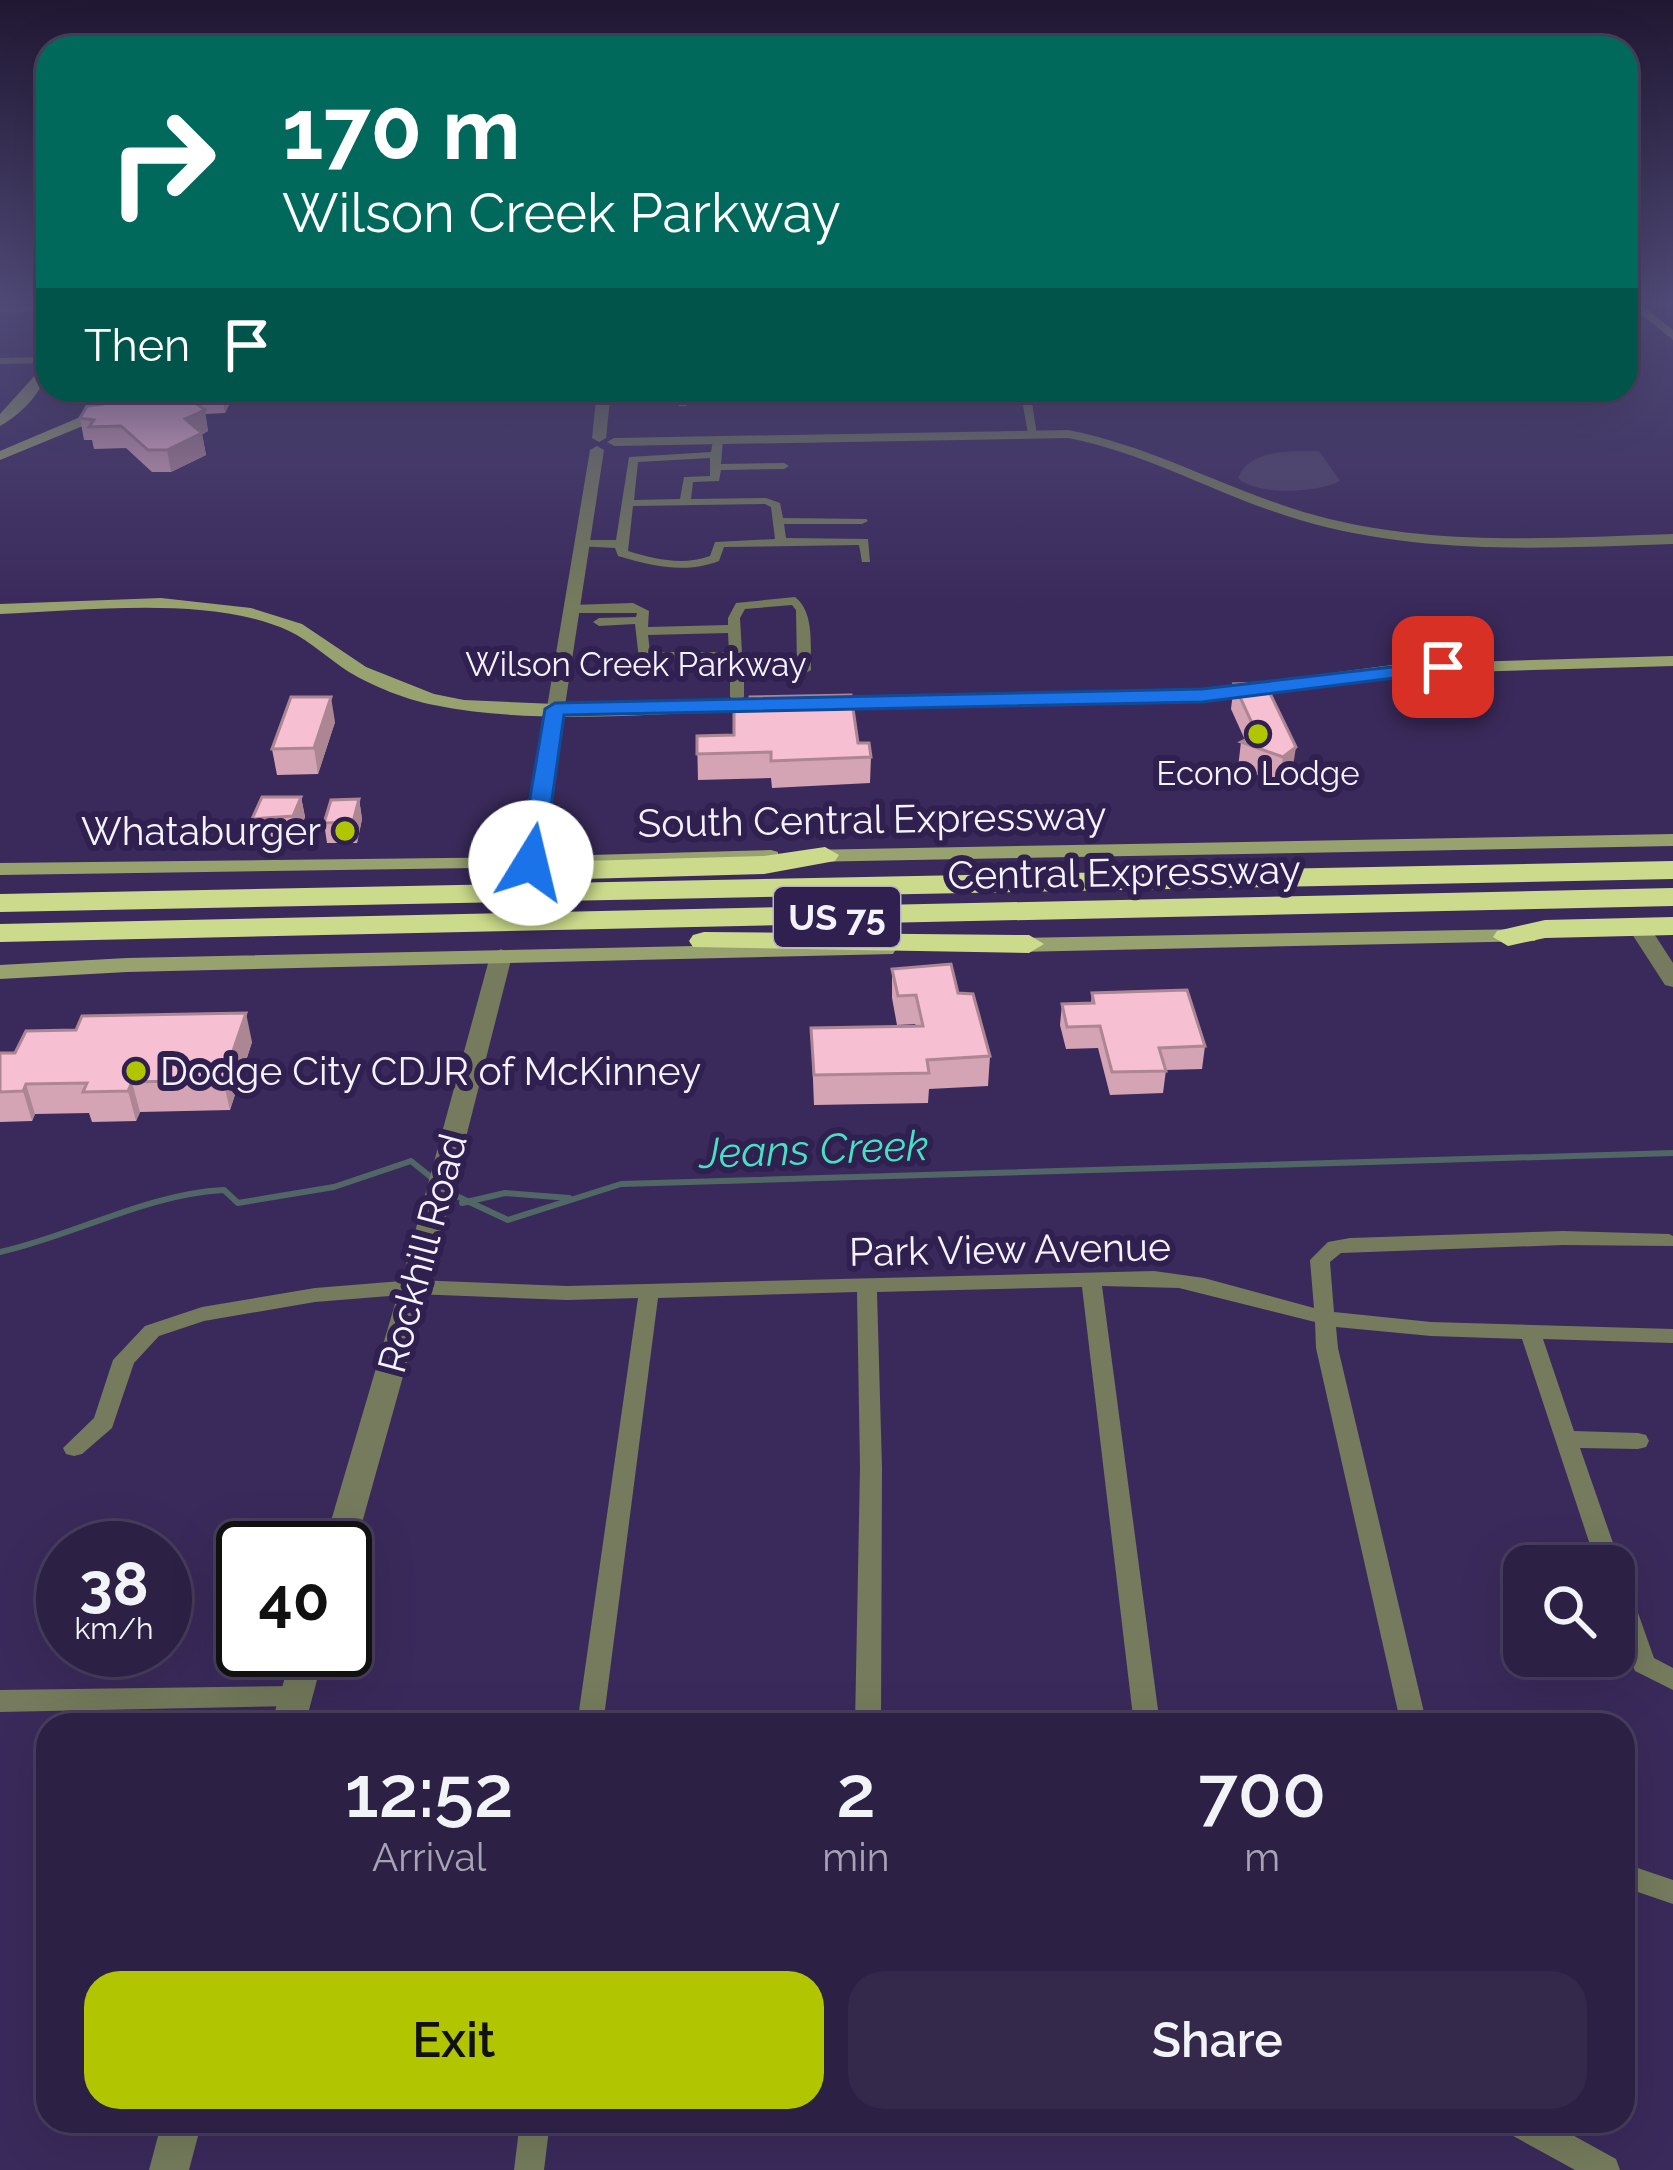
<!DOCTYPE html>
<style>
:root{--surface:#2c2044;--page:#34284b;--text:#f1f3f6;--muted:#a6a3b2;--line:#483e5d;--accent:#b1c500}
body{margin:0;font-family:Raleway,sans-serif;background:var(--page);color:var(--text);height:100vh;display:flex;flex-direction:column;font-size:45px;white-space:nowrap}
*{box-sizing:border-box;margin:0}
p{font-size:39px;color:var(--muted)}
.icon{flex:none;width:66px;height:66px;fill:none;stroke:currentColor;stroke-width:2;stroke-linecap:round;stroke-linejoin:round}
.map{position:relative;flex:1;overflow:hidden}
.side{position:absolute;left:36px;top:1713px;width:1599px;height:420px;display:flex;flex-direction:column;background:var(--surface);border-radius:36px;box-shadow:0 12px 48px #0002,0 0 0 3px var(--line)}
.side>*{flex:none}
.hud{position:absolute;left:36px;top:36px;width:1602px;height:366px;border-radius:36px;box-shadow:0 12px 48px #0002,0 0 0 3px var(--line);background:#00695c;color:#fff;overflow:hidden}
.buttons{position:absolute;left:1503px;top:1545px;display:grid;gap:24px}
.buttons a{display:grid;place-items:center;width:132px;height:132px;border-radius:24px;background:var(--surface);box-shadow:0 12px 48px #0002,0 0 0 3px var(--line);font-size:60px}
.speed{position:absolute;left:36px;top:1521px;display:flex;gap:24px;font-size:60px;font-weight:700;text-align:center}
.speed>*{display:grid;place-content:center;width:156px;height:156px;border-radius:50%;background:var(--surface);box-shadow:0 12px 48px #0002,0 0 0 3px var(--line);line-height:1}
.speed small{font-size:30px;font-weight:400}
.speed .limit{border:6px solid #111;border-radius:18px;background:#fff;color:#111}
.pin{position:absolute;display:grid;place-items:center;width:102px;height:102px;color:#fff;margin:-51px;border-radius:24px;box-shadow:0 6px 18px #0006}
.me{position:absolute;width:132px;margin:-66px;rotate:9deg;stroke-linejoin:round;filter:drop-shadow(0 0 9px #0008)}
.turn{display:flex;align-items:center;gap:42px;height:252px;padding:0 48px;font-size:54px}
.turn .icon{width:156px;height:156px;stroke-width:2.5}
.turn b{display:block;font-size:84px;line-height:102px}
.then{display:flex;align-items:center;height:114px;padding:0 48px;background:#0003;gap:24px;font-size:45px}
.eta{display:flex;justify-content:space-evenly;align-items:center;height:204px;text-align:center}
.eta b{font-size:72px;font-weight:600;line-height:84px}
.button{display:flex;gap:24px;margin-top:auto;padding:24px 48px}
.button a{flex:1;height:138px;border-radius:36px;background:var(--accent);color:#111;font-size:48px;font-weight:600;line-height:138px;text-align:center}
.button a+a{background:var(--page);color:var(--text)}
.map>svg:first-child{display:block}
.green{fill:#4d4268}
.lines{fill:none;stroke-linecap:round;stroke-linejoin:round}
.stream{stroke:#506766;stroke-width:6}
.minor{fill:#757b5c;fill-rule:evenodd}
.tertiary{fill:#757b5c;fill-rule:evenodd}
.secondary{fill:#98a26f;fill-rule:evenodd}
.motorway{fill:#ccdb8b;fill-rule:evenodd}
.wall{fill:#d4a4b5}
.shaded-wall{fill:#ad8693}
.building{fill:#f7bfd2;stroke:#ad8693;stroke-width:3}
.route{fill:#1a73e8;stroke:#114b97;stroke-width:3}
.poi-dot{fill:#b1c500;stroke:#302050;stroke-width:4.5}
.labels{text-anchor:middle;stroke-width:12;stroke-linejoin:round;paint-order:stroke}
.far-street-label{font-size:33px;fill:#f4f2fe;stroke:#302050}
.far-poi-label{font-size:33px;fill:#f4f2fe;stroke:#302050}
.shield{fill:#302050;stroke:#b9b3ca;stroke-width:3}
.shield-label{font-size:36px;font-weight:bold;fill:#f4f2fe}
.street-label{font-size:39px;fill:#f4f2fe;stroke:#302050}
.poi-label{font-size:39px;fill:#f4f2fe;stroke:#302050;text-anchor:end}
.water-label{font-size:42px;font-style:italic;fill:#47e0c2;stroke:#302050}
</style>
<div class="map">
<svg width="1673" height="2170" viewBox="0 0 1673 2170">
<rect width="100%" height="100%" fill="#3a2a5b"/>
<path class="green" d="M1319 451 1340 481C1317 493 1256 496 1238 478 1249 449 1292 451 1319 451Z"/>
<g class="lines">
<g class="stream">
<path d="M450 1193 508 1220 621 1184 1673 1153"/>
<path d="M462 1203 505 1193 569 1198"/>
<path d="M0 1252C76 1235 146 1194 224 1190L238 1203 334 1187 411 1161 432 1178"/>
</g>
<g class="minor">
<path d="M48 305V311L0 312V306Z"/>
<path d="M48 357V363L0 364V358Z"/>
<path d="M675 390H685L687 406H679Z"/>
<path d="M790 390H800L804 395 823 400 818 403 797 399Z"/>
<path d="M1020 390H1030L1037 435 1028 433Z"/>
<path d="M718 437 723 440 721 464 784 463 789 466 784 469 721 470 719 481 693 482 691 499 766 498 780 503 783 518 866 519 868 521 862 524H784L786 538 868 539 870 562H862L859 545 724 547 719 561C685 574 652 566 618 556L615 548 577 546 575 544 581 540H616L629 457 711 452 713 440ZM710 458V476L684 477 680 499 634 500 638 462ZM765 504 771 507 775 539 715 542 710 556C682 566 655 559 628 551L633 506Z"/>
<path d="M795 597C815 613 810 645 811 670L804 674 744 678V697L737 701 730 697V660L639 659 635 624 599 626 593 622 599 618 636 617 637 613H571L565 609 571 605 633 603 649 611 648 627 728 625V618L736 603ZM792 605 796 610 797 666 743 670 740 618 745 609ZM728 633 729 652H650L648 635Z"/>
<path d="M1563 1231 1669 1234 1673 1236V1246L1563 1245 1341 1253 1330 1262 1334 1312 1431 1322 1673 1329V1343L1543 1339 1574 1431 1638 1433 1646 1435 1649 1441 1646 1447 1638 1449 1580 1448 1621 1566 1618 1571 1626 1579 1654 1658 1673 1668V1690L1635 1671 1632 1664 1614 1613V1566H1597L1522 1339 1431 1336 1336 1327 1338 1348 1427 1725H1401L1316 1348 1315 1322 1179 1288 1102 1286 1160 1725H1134L1082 1287 877 1292 882 1468 881 1725H855L860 1468 857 1292 658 1298 603 1725H577L638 1298 567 1300 414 1294 315 1302 204 1321 159 1336 134 1363 112 1428 82 1454 74 1456 66 1454 63 1448 94 1418 113 1360 145 1326 202 1307 315 1288 414 1280 567 1286 1154 1271 1204 1278 1314 1308 1310 1260 1328 1242 1350 1238Z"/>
<path d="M296 1686 305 1689 309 1696 305 1703 296 1706 0 1712V1690Z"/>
<path d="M1623 1863 1673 1880V1904L1623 1887Z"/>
<path d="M520 2121H550L544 2170H514Z"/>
<path d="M1502 2121H1547L1616 2159 1620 2170H1575L1506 2132Z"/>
</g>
<g class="tertiary">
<path d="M597 390H611L606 438 599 442 592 438Z"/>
<path d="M1068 430C1156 447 1232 493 1318 516 1434 547 1555 538 1673 534V544C1548 548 1422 556 1300 520 1221 497 1150 454 1068 438L614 446 607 442 614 438Z"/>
<path d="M597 446 604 450 541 863 531 869 521 863 590 450Z"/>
<path d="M1643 927 1651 929 1673 963V987L1665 985 1632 934Z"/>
<path d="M501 949 512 956 428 1287 355 1548 345 1558V1548H323L400 1287 490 956Z"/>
<path d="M293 1650H325L305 1725H271Z"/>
<path d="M162 2121H202L189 2170H149Z"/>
</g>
<g class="secondary">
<path d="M1626 302H1638L1673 330V340Z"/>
<path d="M48 361C48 388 22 414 0 426V414Z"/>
<path d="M119 390H135L95 421 0 460V451L85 415Z"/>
<path d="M161 598 251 608 302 624 366 667 434 694 464 700 555 704 779 699 788 704 779 709C668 712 542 727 434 705 407 700 372 686 349 672 329 659 310 641 289 631 211 595 85 611 0 614V604Z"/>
<path d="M1673 656V666L1400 674 1202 700 819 708 810 703 819 698 1202 690 1400 664Z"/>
<path d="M1673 834V846L806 862 796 856 806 850Z"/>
<path d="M771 850 778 852V860L590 867 580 861 590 855Z"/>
<path d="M537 857 547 863 544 867 0 875V863Z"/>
<path d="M1527 929 1535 931 1538 936 1535 941 1016 952 1005 945 1016 938Z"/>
<path d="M885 942 893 944 896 949 893 954 127 972 0 979V965L127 958Z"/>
</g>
<g class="motorway">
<path d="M825 847 839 855 835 861 764 874 510 881 496 872 510 863 764 856Z"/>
<path d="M1673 861V879L0 912V894Z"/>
<path d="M1673 888V906L0 942V924Z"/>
<path d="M1673 917V935L1545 938 1508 946 1493 937 1497 931 1545 920Z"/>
<path d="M704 932 1029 935 1044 944 1029 953 693 947 689 941 693 935Z"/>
</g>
</g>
<g class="wall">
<path d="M154 390H236L225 413 205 414 208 431 202 434 206 455 171 472H152L126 448 94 449 92 440H84L80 418 150 397Z"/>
<path d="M1265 683 1292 773 1279 783 1238 768 1241 742 1245 740 1231 709 1234 684Z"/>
<path d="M750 709 858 743 871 757 870 783 772 788 771 778 698 780 697 736 734 735Z"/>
<path d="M335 722 318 774 277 775 272 749Z"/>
<path d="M301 797 305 817 297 836 256 839 252 819Z"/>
<path d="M359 799 362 819 357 843H327L324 823Z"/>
<path d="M892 969 958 993 990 1056 988 1086 929 1089 928 1103 814 1105 811 1028 916 1026 915 1024 897 1025 892 998Z"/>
<path d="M1092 993 1205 1046 1202 1069 1166 1070 1163 1093 1110 1095 1098 1048 1066 1049 1060 1025 1062 1004 1091 1003Z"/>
<path d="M252 1042 230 1110 140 1112 136 1121 92 1122 89 1113 35 1114 32 1121 0 1122V1053Z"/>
</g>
<g class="shaded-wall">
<path d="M222 390H236L225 413 221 392Z"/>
<path d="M205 410 208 431 202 434 206 455 171 472 167 450 185 419Z"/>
<path d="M331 697 335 722 318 774 314 748Z"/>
<path d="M1296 747 1292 773 1279 783 1283 757Z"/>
<path d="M301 797 305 817 297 836 293 816Z"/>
<path d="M359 799 362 819 357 843 353 822Z"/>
<path d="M246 1013 252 1042 230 1110 223 1080Z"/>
<path d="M132 1082 140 1112 136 1121 128 1091Z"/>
<path d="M26 1084 35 1114 32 1121 23 1091Z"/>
</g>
<g class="building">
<path d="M154 390H222L221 392 183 393 205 410 185 419 202 433 167 450H148L121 426 89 427 94 420 80 418 87 406 103 404 107 398 150 397Z"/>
<path d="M1265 683 1296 747 1283 757 1241 742 1257 734 1234 684Z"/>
<path d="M851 695 858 743H869L871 757 771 761V752L697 754V736L734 735V709H750V697Z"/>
<path d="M291 697H331L314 748 272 749Z"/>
<path d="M262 797H301L293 816 252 819Z"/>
<path d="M359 799 353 822 324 823 331 800Z"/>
<path d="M951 964 958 993 973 994 990 1056 927 1060 929 1073 814 1075 811 1028 923 1026 916 995 898 996 892 969Z"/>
<path d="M1187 990 1205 1046 1159 1048 1166 1071 1112 1072 1100 1026 1067 1027 1062 1004 1094 1003 1092 993Z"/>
<path d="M246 1013 223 1080 132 1082 128 1091 83 1092 87 1083 26 1084 23 1091 0 1092V1053H15L26 1031 76 1030 82 1016Z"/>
</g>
<linearGradient id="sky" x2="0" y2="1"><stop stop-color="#201732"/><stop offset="0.5" stop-color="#4f4a77"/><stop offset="1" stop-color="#4f4a77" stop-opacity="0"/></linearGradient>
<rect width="1673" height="605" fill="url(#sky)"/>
<path class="route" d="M1443 661 1453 667 1450 671 1202 702 564 715 543 863 531 870 519 863 545 709 555 703 1202 689Z"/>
<g class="poi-dot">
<circle cx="1258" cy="734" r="12"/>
<circle cx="345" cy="831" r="12"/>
<circle cx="136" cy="1071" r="12"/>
</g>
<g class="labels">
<g class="far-street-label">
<text x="636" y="676">Wilson Creek Parkway</text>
</g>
<g class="far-poi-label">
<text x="1258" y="785">Econo Lodge</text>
</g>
<rect class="shield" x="774" y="887" width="126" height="60" rx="9"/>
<g class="shield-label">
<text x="837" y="930">US 75</text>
</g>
<g class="street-label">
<text transform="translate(872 819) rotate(-1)" y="14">South Central Expressway</text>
<text transform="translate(1124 872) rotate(-1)" y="14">Central Expressway</text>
<text transform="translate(1010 1249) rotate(-1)" y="14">Park View Avenue</text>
<text transform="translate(422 1253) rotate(-75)" y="14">Rockhill Road</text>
</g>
<g class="poi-label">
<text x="321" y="845">Whataburger</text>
<text x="160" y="1085" text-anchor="start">Dodge City CDJR of McKinney</text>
</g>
<g class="water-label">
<text transform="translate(814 1149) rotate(-2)" y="15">Jeans Creek</text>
</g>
</g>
</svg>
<div class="buttons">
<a><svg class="icon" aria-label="search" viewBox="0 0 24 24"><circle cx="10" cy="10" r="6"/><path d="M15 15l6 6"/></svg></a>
</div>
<div class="speed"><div>38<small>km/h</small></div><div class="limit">40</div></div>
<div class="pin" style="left:1443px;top:667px;background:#d93025"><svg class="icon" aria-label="arrive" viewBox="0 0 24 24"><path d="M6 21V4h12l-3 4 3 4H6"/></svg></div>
<svg class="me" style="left:531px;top:863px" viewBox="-20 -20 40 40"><circle r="19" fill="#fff"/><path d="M0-13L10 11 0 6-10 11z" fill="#1a73e8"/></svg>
<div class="hud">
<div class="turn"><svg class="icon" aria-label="right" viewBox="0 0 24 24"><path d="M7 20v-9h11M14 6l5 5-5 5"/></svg><div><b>170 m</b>Wilson Creek Parkway</div></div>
<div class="then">Then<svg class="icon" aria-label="arrive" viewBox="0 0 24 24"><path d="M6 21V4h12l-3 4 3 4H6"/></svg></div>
</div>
<section class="side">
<div class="eta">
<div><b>12:52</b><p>Arrival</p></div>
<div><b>2</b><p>min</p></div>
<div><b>700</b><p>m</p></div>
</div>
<div class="button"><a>Exit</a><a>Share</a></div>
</section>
</div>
